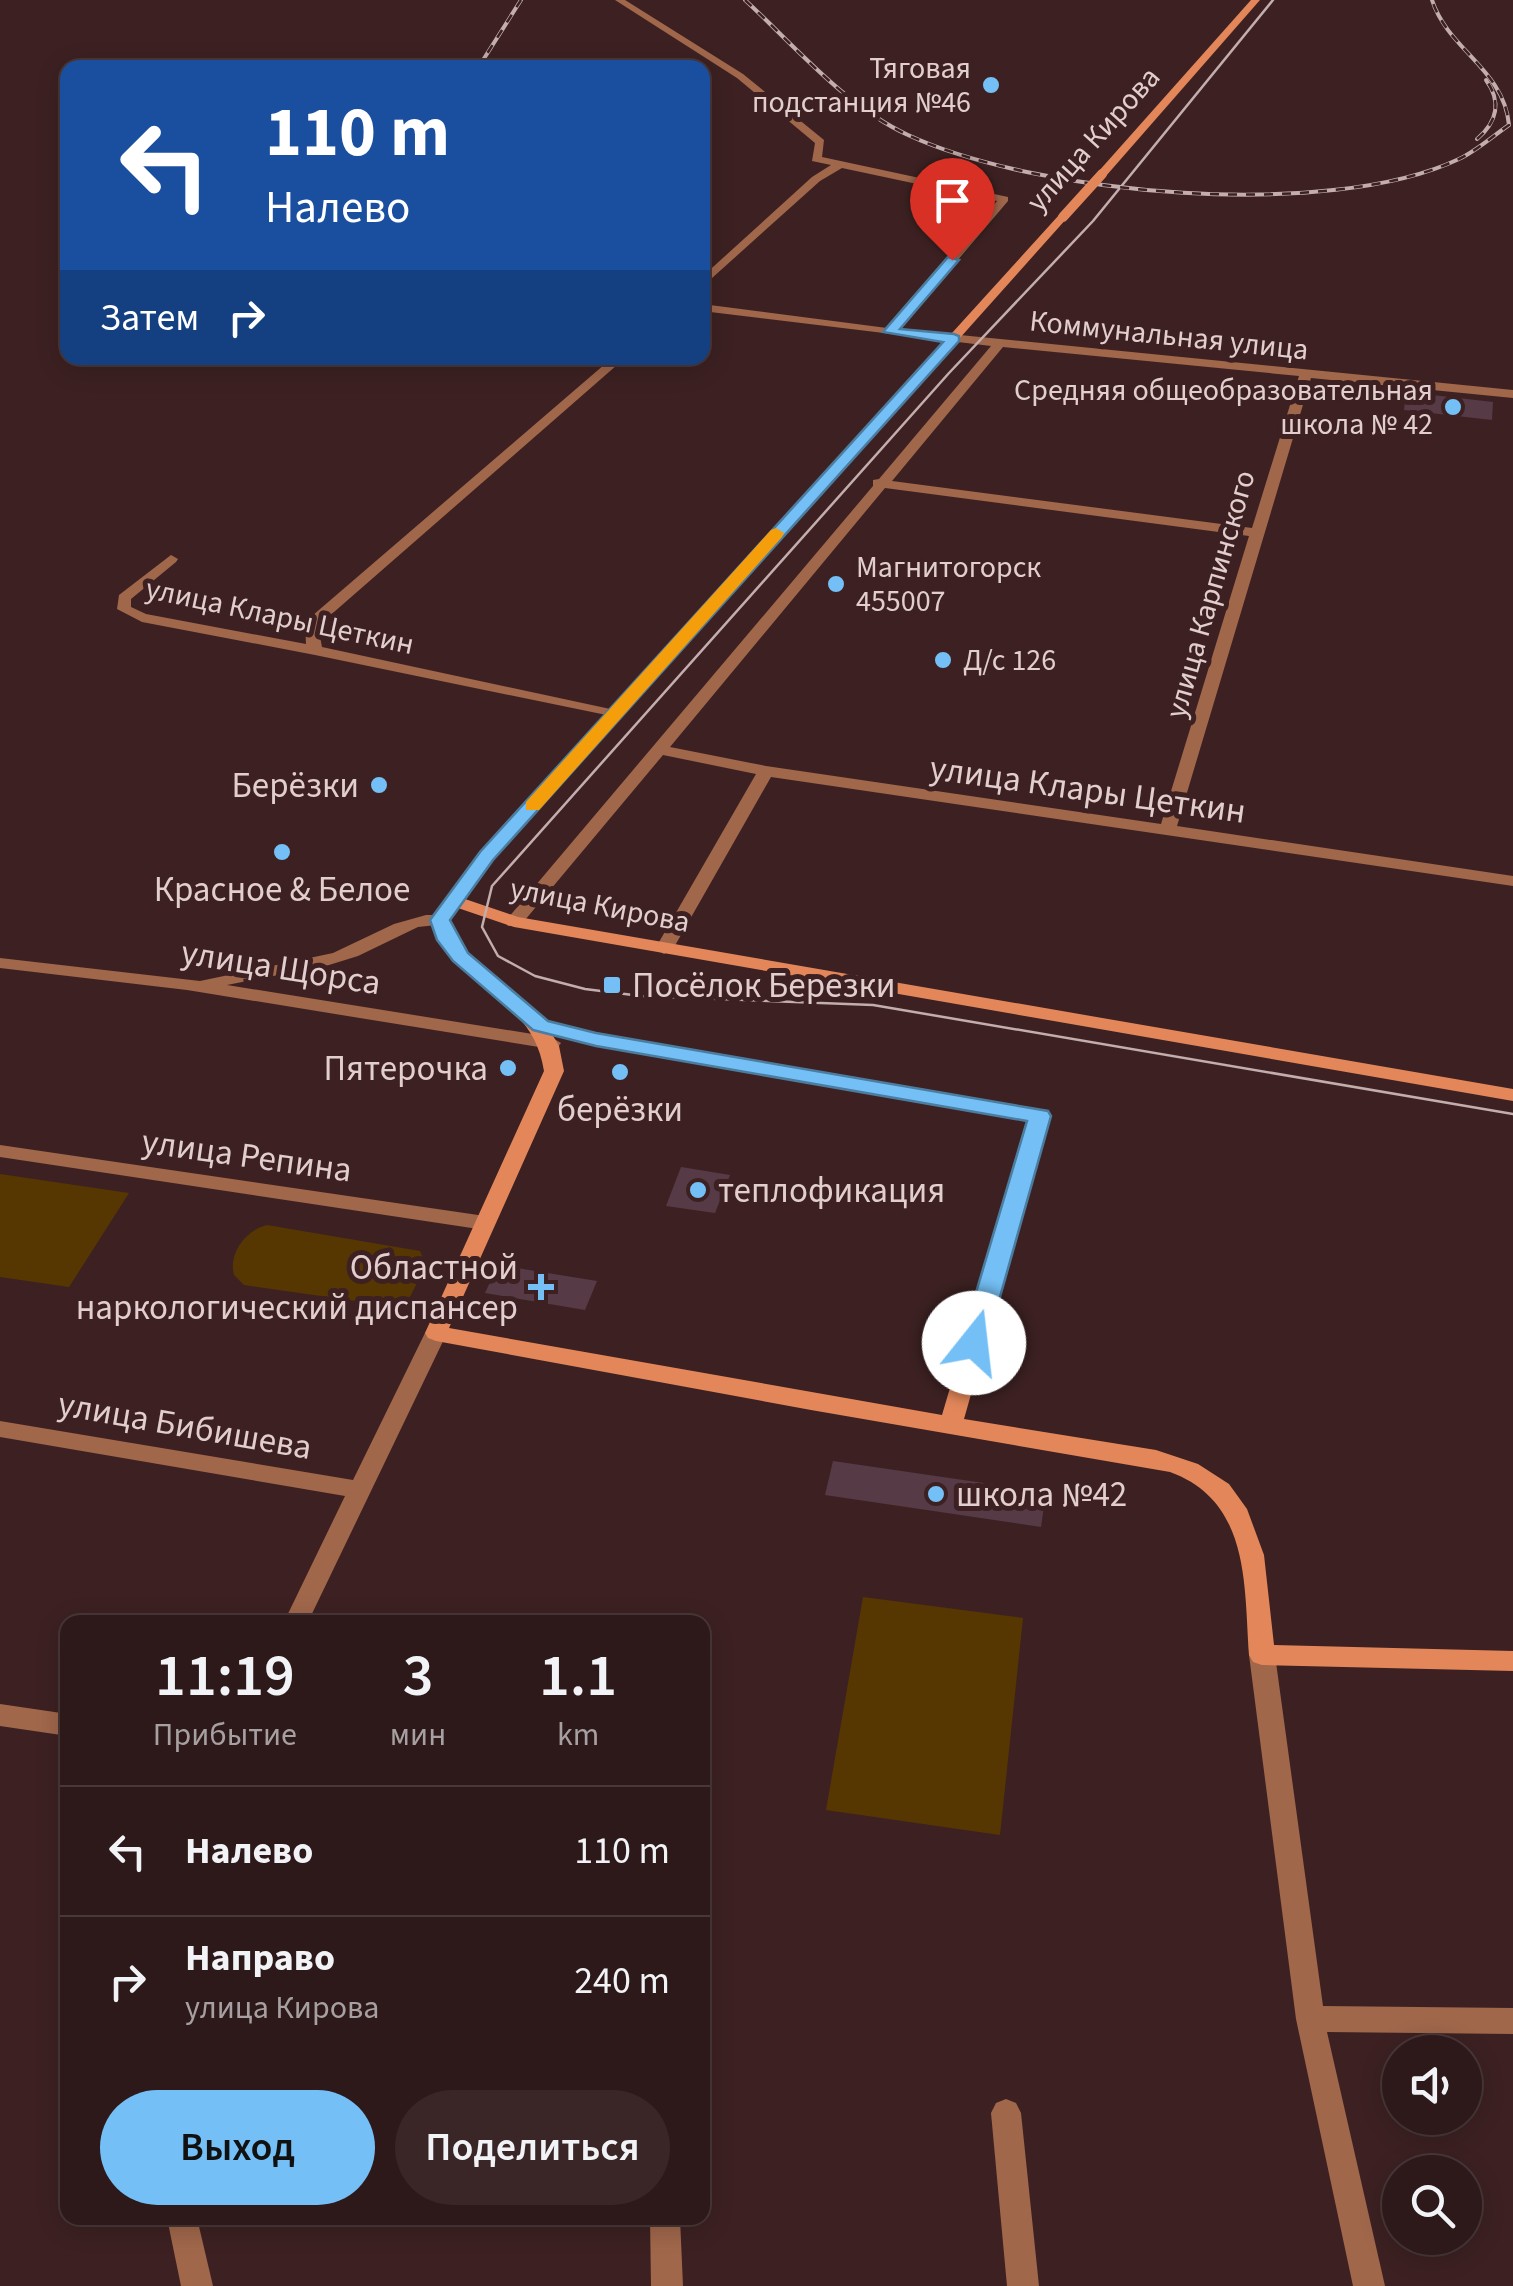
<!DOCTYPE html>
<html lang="ru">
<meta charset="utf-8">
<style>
:root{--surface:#2e191a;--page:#3a2627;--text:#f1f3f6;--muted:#a7a0a2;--line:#493839;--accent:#74c0f6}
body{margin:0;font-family:"Source Sans 3",sans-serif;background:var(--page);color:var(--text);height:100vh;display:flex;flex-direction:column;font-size:38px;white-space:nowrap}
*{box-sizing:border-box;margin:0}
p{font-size:32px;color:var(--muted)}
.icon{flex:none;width:55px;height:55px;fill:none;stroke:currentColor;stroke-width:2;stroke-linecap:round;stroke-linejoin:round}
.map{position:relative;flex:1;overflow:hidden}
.side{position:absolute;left:60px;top:1615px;width:650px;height:610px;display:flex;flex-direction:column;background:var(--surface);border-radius:20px;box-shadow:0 5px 25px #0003,0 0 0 2px var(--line)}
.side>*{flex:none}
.hud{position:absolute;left:60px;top:60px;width:650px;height:305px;border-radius:20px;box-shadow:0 5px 25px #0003,0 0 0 2px var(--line);background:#1a4fa0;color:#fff;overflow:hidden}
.fabs{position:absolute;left:1382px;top:2035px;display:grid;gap:20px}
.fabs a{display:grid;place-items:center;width:100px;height:100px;border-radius:50%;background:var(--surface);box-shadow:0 5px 25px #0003,0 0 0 2px var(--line);font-size:50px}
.pin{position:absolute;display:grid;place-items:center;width:85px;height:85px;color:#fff;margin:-102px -42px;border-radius:50% 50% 50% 0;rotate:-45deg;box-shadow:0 0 10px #0007}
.pin .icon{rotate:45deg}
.me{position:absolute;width:110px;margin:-55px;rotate:16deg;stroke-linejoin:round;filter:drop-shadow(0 0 8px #0008)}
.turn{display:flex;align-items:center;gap:35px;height:210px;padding:0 40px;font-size:45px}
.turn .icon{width:130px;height:130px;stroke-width:2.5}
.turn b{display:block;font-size:70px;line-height:85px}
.then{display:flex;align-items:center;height:95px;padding:0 40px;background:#0003;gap:20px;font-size:38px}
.eta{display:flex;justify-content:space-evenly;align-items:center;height:170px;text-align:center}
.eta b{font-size:60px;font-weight:600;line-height:70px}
.action{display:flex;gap:20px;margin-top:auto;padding:20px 40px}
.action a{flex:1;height:115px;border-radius:60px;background:var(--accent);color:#111;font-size:40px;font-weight:600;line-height:115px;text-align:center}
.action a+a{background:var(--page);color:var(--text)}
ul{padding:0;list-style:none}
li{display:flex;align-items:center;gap:30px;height:130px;padding:0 40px;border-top:2px solid var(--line)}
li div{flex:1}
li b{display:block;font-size:38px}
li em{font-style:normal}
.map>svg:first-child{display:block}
.green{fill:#563702}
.building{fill:#563a46}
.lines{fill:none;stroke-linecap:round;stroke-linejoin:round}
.street{fill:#a0674b;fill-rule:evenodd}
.secondary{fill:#e3875a;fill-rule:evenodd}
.tram{stroke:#c3adad;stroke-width:2.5}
.rail-casing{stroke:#c3adad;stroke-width:4}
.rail{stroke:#3d2122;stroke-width:2.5;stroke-dasharray:9;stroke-linecap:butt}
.secondary-bridge{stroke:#e3875a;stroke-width:10}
.route{fill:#74c0f6;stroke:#4b7da0;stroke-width:2.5}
.slow{fill:#f59e0b}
.poi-dot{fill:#74c0f6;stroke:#3d2122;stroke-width:4}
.labels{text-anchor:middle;stroke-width:10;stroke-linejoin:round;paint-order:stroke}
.far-poi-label{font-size:30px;fill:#e2cece;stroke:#3d2122;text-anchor:end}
.far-street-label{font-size:30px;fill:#e2cece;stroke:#3d2122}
.poi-label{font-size:35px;fill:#e2cece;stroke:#3d2122;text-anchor:end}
.street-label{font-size:35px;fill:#e2cece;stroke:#3d2122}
</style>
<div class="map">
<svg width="1513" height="2286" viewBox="0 0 1513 2286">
<rect width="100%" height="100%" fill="#3d2122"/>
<g class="green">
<path d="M0 1174 129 1193 69 1287 0 1277Z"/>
<path d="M267 1225 420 1251 426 1265 410 1297 391 1306 244 1285 234 1275C228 1253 246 1230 267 1225Z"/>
<path d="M863 1597 1023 1618 1000 1835 826 1810Z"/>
</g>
<g class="building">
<path d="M1406 392 1493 402 1492 420 1404 410Z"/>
<path d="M681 1167 730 1175 715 1213 666 1206Z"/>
<path d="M498 1265 597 1281 585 1310 485 1293Z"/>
<path d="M833 1461 1046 1492 1041 1527 825 1495Z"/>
</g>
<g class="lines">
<g class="street">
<path d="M615 0H625L743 74 824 140 822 157 1008 197V201L899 329 1513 390V398L1311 378 1177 826 1513 876V886L771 777 673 949 664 954 655 949 756 774 663 755 520 926H508L505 922 508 918 873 486V480L879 479 991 346 702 311V304L887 328 997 201 842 168 820 181 702 287V277L812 177 831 165 812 161 815 143 737 78ZM1003 347 1299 376 1252 528 892 481ZM885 488 1249 536 1161 824 766 766 670 747Z"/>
<path d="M612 358H625L318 626 322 647 615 710 621 712V718L315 655 142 622 117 609 119 595 171 555 178 559 176 562 131 599V607L146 614 306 644 305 622Z"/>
<path d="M426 915H440L449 920 446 924 418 927 358 956 329 965 227 985 551 1037 561 1043 558 1047 551 1049 187 990 0 968V958L200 981 333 953 394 924Z"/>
<path d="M0 1145 485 1216 495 1223 485 1230 0 1157Z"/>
<path d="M436 1325 444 1328 447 1333 308 1622H284L345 1496 0 1437V1421L353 1480 425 1333 428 1328Z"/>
<path d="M1262 1645 1271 1648 1275 1655 1323 2006 1513 2008V2034L1327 2032 1385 2286H1353L1296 2019 1249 1655 1253 1648Z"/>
<path d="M0 1704 68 1714V1736L0 1726Z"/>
<path d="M1006 2099 1016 2103 1021 2113 1039 2286H1007L991 2113 996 2103Z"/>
<path d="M167 2218H197L213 2286H181Z"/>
<path d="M650 2218H680L683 2286H651Z"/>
</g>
<g class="secondary">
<path d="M1251 0H1260L1106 176H1098V172Z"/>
<path d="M1059 215 1068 217 493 860 465 899 518 917 1513 1089V1101L514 927 458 908 449 920 457 942 469 957 543 1020 597 1034 1047 1112 1050 1116 964 1419 1156 1450 1198 1464 1229 1484 1247 1509 1264 1555 1274 1645 1513 1651V1671L1262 1665 1253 1662 1249 1655C1244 1584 1250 1501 1170 1472L811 1410 436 1341 428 1338 425 1333 544 1071C532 993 457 994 431 920L481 852ZM552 1034 596 1046 1029 1120 942 1415 449 1328 564 1071 559 1046Z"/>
</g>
<path class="tram" d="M1273 0 1093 221 949 373 492 886 482 927 498 956 535 976 585 989 641 996 873 1005 1513 1114"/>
<g class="rail-casing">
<g id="rail">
<path d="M745 0C795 46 845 106 908 135 1038 195 1328 221 1459 159 1476 151 1493 136 1509 125 1504 69 1448 50 1432 0"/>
<path d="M478 68 521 0"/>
<path d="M1477 139C1497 122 1502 102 1486 80"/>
</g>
</g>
<use href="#rail" class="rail"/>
<path class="secondary-bridge" d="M1063 217 1102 174"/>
</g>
<path class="route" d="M948 257 959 260 900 329 954 334 959 336V341L493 860 450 920 468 953 548 1021 596 1033 1048 1111 1051 1116 987 1343 974 1352 961 1343 1027 1121 596 1046 533 1030 453 961 437 940 430 920 480 852 943 342 883 332Z"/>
<path class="slow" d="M776 528 784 533 782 537 539 810H526V802L771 530Z"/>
<g class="poi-dot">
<circle cx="991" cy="85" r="10"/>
<circle cx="1453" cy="407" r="10"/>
<circle cx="836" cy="584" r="10"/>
<circle cx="943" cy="660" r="10"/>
<circle cx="379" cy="785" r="10"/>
<circle cx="282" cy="852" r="10"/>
<rect x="602" y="975" width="20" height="20" rx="5"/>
<circle cx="508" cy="1068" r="10"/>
<circle cx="620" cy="1072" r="10"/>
<circle cx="698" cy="1190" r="10"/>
<path d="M536 1272h10v10h10v10h-10v10h-10v-10h-10v-10h10z"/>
<circle cx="936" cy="1494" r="10"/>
</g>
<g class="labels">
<g class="far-poi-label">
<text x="971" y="78">Тяговая<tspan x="971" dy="34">подстанция №46</tspan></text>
<text x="1433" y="400">Средняя общеобразовательная<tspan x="1433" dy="34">школа № 42</tspan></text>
<text x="856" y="577" text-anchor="start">Магнитогорск<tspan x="856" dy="34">455007</tspan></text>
<text x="963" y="670" text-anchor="start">Д/с 126</text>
</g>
<g class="far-street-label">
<text transform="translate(1093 139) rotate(-48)" y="10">улица Кирова</text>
<text transform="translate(1169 335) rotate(6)" y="10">Коммунальная улица</text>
<text transform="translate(1210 594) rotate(-74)" y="10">улица Карпинского</text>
<text transform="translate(280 616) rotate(12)" y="10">улица Клары Цеткин</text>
<text transform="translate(600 905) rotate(11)" y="10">улица Кирова</text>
</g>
<g class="poi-label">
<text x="359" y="797">Берёзки</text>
<text x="282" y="901" text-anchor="middle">Красное &amp; Белое</text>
<text x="632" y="997" text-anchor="start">Посёлок Березки</text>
<text x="488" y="1080">Пятерочка</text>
<text x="620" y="1121" text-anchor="middle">берёзки</text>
<text x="718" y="1202" text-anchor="start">теплофикация</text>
<text x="518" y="1279">Областной<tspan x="518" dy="40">наркологический диспансер</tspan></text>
<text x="956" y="1506" text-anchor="start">школа №42</text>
</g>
<g class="street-label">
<text transform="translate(1088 789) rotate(8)" y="12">улица Клары Цеткин</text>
<text transform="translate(281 967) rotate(9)" y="12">улица Щорса</text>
<text transform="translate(247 1155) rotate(8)" y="12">улица Репина</text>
<text transform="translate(185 1425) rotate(10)" y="12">улица Бибишева</text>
</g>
</g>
</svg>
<div class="fabs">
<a><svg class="icon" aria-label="sound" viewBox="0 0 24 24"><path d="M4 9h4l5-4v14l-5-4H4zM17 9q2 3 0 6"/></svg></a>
<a><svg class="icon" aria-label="search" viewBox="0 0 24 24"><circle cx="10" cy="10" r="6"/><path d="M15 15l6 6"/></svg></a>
</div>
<div class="pin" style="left:952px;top:260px;background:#d93025"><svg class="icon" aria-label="arrive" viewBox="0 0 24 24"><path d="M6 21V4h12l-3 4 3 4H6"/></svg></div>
<svg class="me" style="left:974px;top:1343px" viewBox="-20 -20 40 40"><circle r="19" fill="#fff"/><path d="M0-13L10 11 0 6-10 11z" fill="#74c0f6"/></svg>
<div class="hud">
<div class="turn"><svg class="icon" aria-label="left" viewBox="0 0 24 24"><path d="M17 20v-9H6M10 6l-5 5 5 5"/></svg><div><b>110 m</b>Налево</div></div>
<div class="then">Затем<svg class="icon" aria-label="right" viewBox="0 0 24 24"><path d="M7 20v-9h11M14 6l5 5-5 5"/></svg></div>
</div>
<section class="side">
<div class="eta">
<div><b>11:19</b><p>Прибытие</p></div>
<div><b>3</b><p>мин</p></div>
<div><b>1.1</b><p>km</p></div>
</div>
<ul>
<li><svg class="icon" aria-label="left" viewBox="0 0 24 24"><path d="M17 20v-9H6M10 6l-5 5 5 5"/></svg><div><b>Налево</b></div><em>110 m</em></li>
<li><svg class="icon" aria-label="right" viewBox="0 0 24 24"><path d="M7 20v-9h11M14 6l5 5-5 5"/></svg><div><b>Направо</b><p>улица Кирова</p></div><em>240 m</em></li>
</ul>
<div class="action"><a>Выход</a><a>Поделиться</a></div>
</section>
</div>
